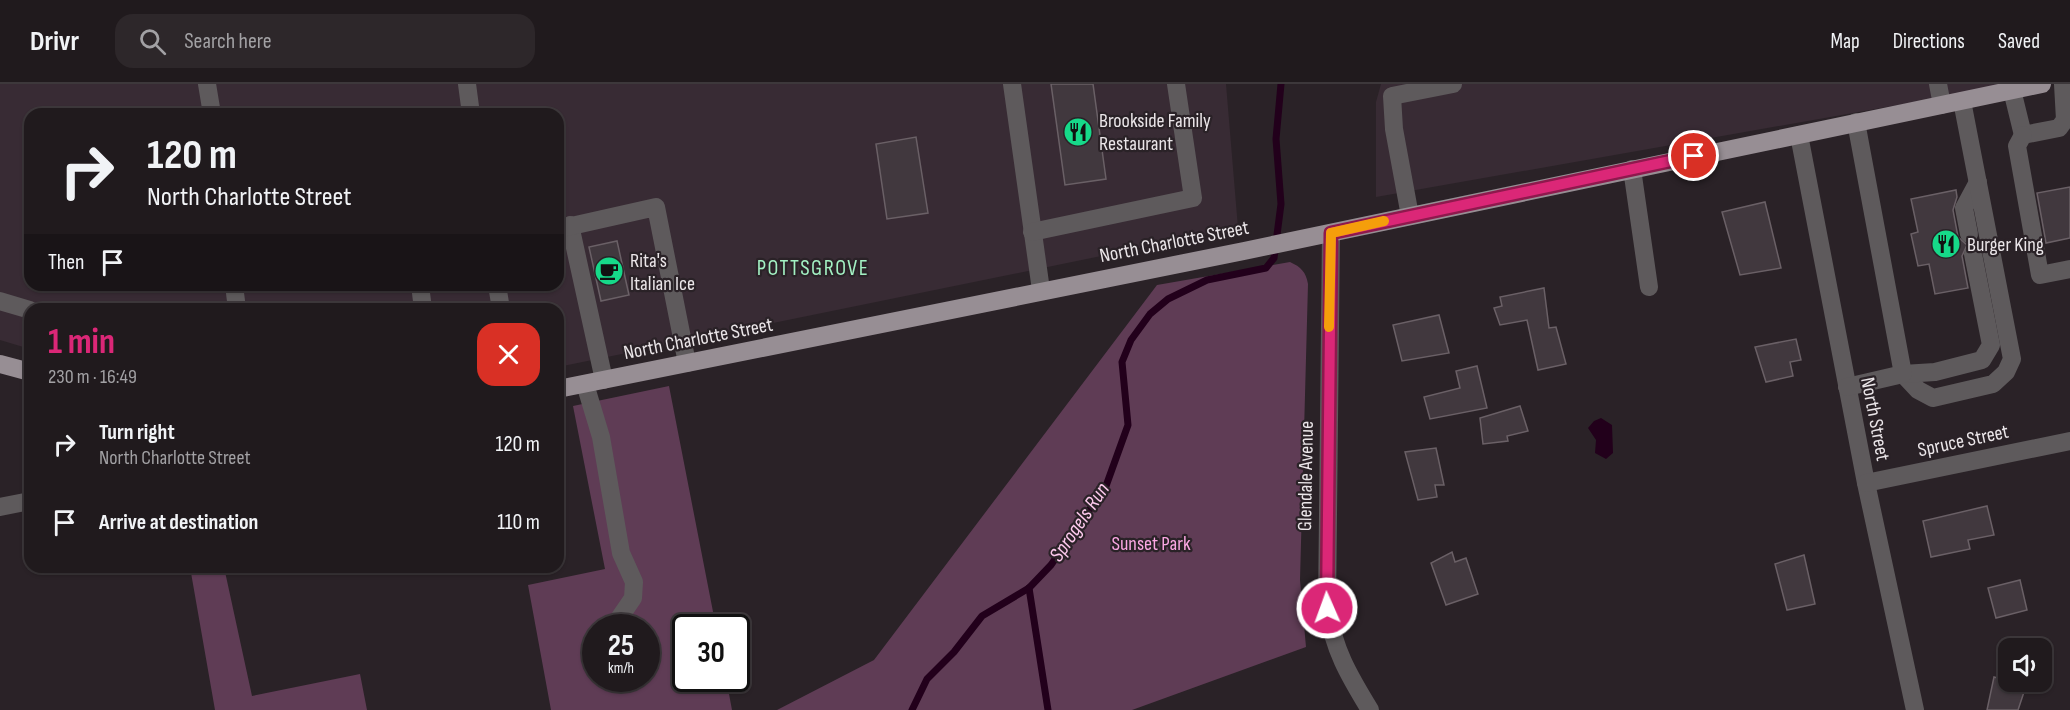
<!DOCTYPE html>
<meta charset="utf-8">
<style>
:root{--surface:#201a1d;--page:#2d272a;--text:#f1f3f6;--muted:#a2a1a4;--line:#3d383b;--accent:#db2777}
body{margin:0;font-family:"Sofia Sans Condensed",sans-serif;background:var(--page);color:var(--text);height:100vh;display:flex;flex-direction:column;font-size:22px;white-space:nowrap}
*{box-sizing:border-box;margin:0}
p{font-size:20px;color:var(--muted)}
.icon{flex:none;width:33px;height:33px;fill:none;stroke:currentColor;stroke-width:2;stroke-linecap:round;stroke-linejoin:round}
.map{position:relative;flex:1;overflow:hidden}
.sheet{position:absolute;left:24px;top:219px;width:540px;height:270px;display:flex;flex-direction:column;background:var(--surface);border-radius:18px;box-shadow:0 2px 4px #0004,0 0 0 2px var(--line)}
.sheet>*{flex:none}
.top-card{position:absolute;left:24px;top:24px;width:540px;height:183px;border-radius:18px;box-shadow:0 2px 4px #0004,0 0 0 2px var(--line);background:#201a1d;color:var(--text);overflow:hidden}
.controls{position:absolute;left:1998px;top:554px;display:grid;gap:12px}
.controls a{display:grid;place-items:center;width:54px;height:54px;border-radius:12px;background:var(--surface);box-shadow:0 2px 4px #0004,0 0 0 2px var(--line);font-size:30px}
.speed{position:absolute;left:582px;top:530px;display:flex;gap:12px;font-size:30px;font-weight:700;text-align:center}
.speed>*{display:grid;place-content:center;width:78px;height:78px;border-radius:50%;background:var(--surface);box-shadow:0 2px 4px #0004,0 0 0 2px var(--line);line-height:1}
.speed small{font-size:15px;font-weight:400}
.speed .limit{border:3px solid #111;border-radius:9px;background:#fff;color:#111}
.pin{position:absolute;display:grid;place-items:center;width:51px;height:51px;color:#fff;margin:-26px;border:3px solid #fff;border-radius:50%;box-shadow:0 2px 6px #0007}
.me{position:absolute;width:66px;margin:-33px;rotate:358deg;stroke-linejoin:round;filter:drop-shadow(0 0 4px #0008)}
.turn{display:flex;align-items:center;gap:21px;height:126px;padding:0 24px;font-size:27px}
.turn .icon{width:78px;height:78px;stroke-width:2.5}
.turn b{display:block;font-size:42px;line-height:51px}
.then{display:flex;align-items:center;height:57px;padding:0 24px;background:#0003;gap:12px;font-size:22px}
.round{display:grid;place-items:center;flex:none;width:63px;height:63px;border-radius:18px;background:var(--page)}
.summary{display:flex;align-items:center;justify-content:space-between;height:102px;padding:0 24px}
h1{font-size:36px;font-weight:700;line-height:45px;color:var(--accent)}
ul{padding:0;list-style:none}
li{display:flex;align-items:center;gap:18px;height:78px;padding:0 24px}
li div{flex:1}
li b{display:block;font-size:22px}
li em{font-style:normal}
header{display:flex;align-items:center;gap:36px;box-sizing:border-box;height:84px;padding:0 30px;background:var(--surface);border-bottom:2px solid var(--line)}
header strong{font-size:28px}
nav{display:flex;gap:33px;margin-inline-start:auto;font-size:21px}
.search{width:420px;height:54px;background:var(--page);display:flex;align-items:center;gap:15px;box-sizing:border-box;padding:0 21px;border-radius:18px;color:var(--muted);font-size:22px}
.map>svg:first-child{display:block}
.built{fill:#382b34;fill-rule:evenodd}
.green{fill:#5f3c55;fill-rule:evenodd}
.water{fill:#22001b}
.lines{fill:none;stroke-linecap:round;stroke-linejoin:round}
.stream{stroke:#22001b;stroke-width:7}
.building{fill:#41383e;stroke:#6a6066;stroke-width:1.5}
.minor{stroke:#5e5a5c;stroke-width:18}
.major{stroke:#978e94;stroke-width:18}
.route-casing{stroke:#8e194d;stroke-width:15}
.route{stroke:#db2777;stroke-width:10}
.slow{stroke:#f59e0b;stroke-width:10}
.labels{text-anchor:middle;stroke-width:4.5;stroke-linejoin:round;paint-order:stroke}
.poi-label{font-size:20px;fill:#ebe6e9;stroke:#2a2227;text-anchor:start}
.street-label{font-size:20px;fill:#ebe6e9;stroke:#2a2227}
.park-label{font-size:20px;fill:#fba7e3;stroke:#2a2227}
.water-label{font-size:21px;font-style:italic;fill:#fcc9ec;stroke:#2a2227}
.quarter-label{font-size:22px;letter-spacing:1.5px;fill:#a3f1c3;stroke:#2a2227}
</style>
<header>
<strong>Drivr</strong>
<div class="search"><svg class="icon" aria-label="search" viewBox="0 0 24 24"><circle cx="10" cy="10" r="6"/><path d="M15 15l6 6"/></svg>Search here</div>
<nav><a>Map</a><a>Directions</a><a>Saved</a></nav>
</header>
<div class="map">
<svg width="2070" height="626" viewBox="0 0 2070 626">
<rect width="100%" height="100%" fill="#2a2227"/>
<g class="built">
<path d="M0 0H1226L1238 144 558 283V225H30V265L0 256ZM30 30H558V201H30Z"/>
<path d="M1381 0H2017L1376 113V18Z"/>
</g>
<g class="green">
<path d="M1290 178C1301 183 1306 188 1308 200L1300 496 1306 563 1132 626H777L874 576 1157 201Z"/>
<path d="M669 302 716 543H686V594H726L732 626H551L528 501 605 485 573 322ZM596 543H646V594H596Z"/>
<path d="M190 483H224L252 612 360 590 367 626H215Z"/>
</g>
<path class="water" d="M1601 334 1612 341 1613 369 1606 375 1595 369 1596 356 1588 344 1594 337Z"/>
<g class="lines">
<g class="stream">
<path d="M1029 504 1048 626"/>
<path d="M912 626 927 595 954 568 982 532 1029 504 1051 481 1106 402 1128 341 1122 278 1131 256 1150 230 1168 215 1207 196 1266 184 1274 174 1281 120 1276 55 1281 0"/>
</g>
</g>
<g class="building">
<path d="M1051 0H1093L1106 95 1065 101Z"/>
<path d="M916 53 928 129 887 135 876 60Z"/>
<path d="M2070 103V154L2046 159 2037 109Z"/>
<path d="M1956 106 1957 113 1953 126 1958 153 1967 161 1962 172 1968 204 1935 210 1929 180 1918 182 1911 150 1918 148 1911 115Z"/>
<path d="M1765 118 1781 184 1740 191 1722 128Z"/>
<path d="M617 157 629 211 601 217 589 163Z"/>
<path d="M1544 204 1549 244 1556 243 1566 280 1538 286 1527 236 1500 241 1494 224 1502 222 1500 213Z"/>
<path d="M1439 231 1449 269 1402 277 1393 241Z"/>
<path d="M1796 255 1801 276 1790 278 1793 292 1766 298 1755 263Z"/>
<path d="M1477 282 1487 324 1430 335 1424 313 1460 304 1456 287Z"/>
<path d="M1520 322 1528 347 1507 352 1508 357 1483 360 1480 334Z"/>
<path d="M1436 364 1444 401H1435L1437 413 1418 416 1405 368Z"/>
<path d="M1987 422 1994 451 1968 456 1970 465 1931 473 1923 437Z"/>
<path d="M1452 468 1455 478 1466 474 1478 510 1446 521 1431 479Z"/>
<path d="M1804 471 1815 520 1787 526 1775 480Z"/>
<path d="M2020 496 2027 526 1996 534 1988 504Z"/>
<path d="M1994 593 2026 602 2018 626H1987Z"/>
</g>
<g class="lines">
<g class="minor">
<path d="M207 0 212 30"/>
<path d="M467 0 471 30"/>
<path d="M1012 0 1041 206"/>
<path d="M1938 0 1942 21"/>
<path d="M2012 6 2023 51 2059 44 2065 36 2063 0"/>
<path d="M1799 51 1866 399 1915 626"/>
<path d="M2023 51 2017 62 2040 191 2070 185"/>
<path d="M1632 85 1649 203"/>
<path d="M1410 132 1394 45 1392 12 1453 0"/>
<path d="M570 141 604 296"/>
<path d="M558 145 656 123 687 279"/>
<path d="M1032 148 1193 114 1176 0"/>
<path d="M1331 149 1327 524C1334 566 1348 590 1370 626"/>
<path d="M1969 150 1964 124 1978 98"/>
<path d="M234 201 237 225"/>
<path d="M420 201 423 225"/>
<path d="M497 201 501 225"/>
<path d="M0 217 30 226"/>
<path d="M1903 290 1918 306 1933 314 1993 300 2006 288 2012 275 1962 17"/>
<path d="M1903 290 1935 288 1982 276 1991 261 1973 170"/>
<path d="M585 300 601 353 621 469 634 498 633 514 620 533 622 543"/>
<path d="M1847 303 1903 290 1856 38"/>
<path d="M1866 399 2070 357"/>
<path d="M0 423 30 417"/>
</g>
<g class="major">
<path d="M0 280 30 288"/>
<path d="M558 305 1244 167 2042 0"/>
</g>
</g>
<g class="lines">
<g class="route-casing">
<path id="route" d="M1327 524 1331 149 1694 72"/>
</g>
<use href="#route" class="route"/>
<path class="slow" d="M1329 243 1331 149 1384 137"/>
</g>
<defs>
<g id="restaurant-disc" transform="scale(1.5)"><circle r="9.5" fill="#16d989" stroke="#2a2227"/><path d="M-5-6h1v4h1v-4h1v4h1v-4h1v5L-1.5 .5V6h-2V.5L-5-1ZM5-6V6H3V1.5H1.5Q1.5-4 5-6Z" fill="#111"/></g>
<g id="cafe-disc" transform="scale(1.5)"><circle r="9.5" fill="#16d989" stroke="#2a2227"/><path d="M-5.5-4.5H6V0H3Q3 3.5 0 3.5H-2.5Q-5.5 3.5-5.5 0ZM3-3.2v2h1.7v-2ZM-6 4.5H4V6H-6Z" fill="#111"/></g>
</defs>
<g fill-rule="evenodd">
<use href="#restaurant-disc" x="1078" y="48"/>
<use href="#restaurant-disc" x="1946" y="160"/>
<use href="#cafe-disc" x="609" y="187"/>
</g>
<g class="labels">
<g class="poi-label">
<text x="1099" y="43">Brookside Family<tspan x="1099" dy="23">Restaurant</tspan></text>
<text x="1967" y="167">Burger King</text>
<text x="630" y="183">Rita's<tspan x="630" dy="23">Italian Ice</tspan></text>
</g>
<g class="street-label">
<text transform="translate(1174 157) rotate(-11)" y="7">North Charlotte Street</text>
<text transform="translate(698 254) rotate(-11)" y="7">North Charlotte Street</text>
<text transform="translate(1876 335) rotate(79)" y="7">North Street</text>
<text transform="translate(1963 356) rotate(-12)" y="7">Spruce Street</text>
<text transform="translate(1305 392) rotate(-89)" y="7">Glendale Avenue</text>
</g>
<g class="park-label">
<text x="1151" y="466">Sunset Park</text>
</g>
<g class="water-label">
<text transform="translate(1079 438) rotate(-56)" y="7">Sprogels Run</text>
</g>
<g class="quarter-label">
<text x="813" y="191">POTTSGROVE</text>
</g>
</g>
</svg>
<div class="controls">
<a><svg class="icon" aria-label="sound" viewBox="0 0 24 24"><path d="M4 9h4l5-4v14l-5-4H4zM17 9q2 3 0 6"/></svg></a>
</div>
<div class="speed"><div>25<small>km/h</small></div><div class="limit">30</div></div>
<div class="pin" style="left:1694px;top:72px;background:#d93025"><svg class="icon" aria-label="arrive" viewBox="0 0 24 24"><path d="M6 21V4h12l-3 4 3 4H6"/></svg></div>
<svg class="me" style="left:1327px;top:524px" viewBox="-20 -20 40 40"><circle r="17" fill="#db2777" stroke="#fff" stroke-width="3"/><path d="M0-11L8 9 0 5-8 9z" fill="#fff"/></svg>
<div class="top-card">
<div class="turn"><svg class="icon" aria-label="right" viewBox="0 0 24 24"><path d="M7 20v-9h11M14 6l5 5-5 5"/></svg><div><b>120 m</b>North Charlotte Street</div></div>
<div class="then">Then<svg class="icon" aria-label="arrive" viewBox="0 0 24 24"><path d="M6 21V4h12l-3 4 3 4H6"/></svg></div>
</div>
<section class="sheet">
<div class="summary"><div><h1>1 min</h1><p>230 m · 16:49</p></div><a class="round" style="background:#d93025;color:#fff"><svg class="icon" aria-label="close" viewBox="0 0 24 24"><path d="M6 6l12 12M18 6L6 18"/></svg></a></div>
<ul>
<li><svg class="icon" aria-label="right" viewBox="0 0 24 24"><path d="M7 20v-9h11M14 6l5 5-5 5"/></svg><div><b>Turn right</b><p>North Charlotte Street</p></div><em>120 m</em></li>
<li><svg class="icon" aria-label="arrive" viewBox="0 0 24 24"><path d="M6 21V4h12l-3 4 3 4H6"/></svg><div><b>Arrive at destination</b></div><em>110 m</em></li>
</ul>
</section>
</div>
